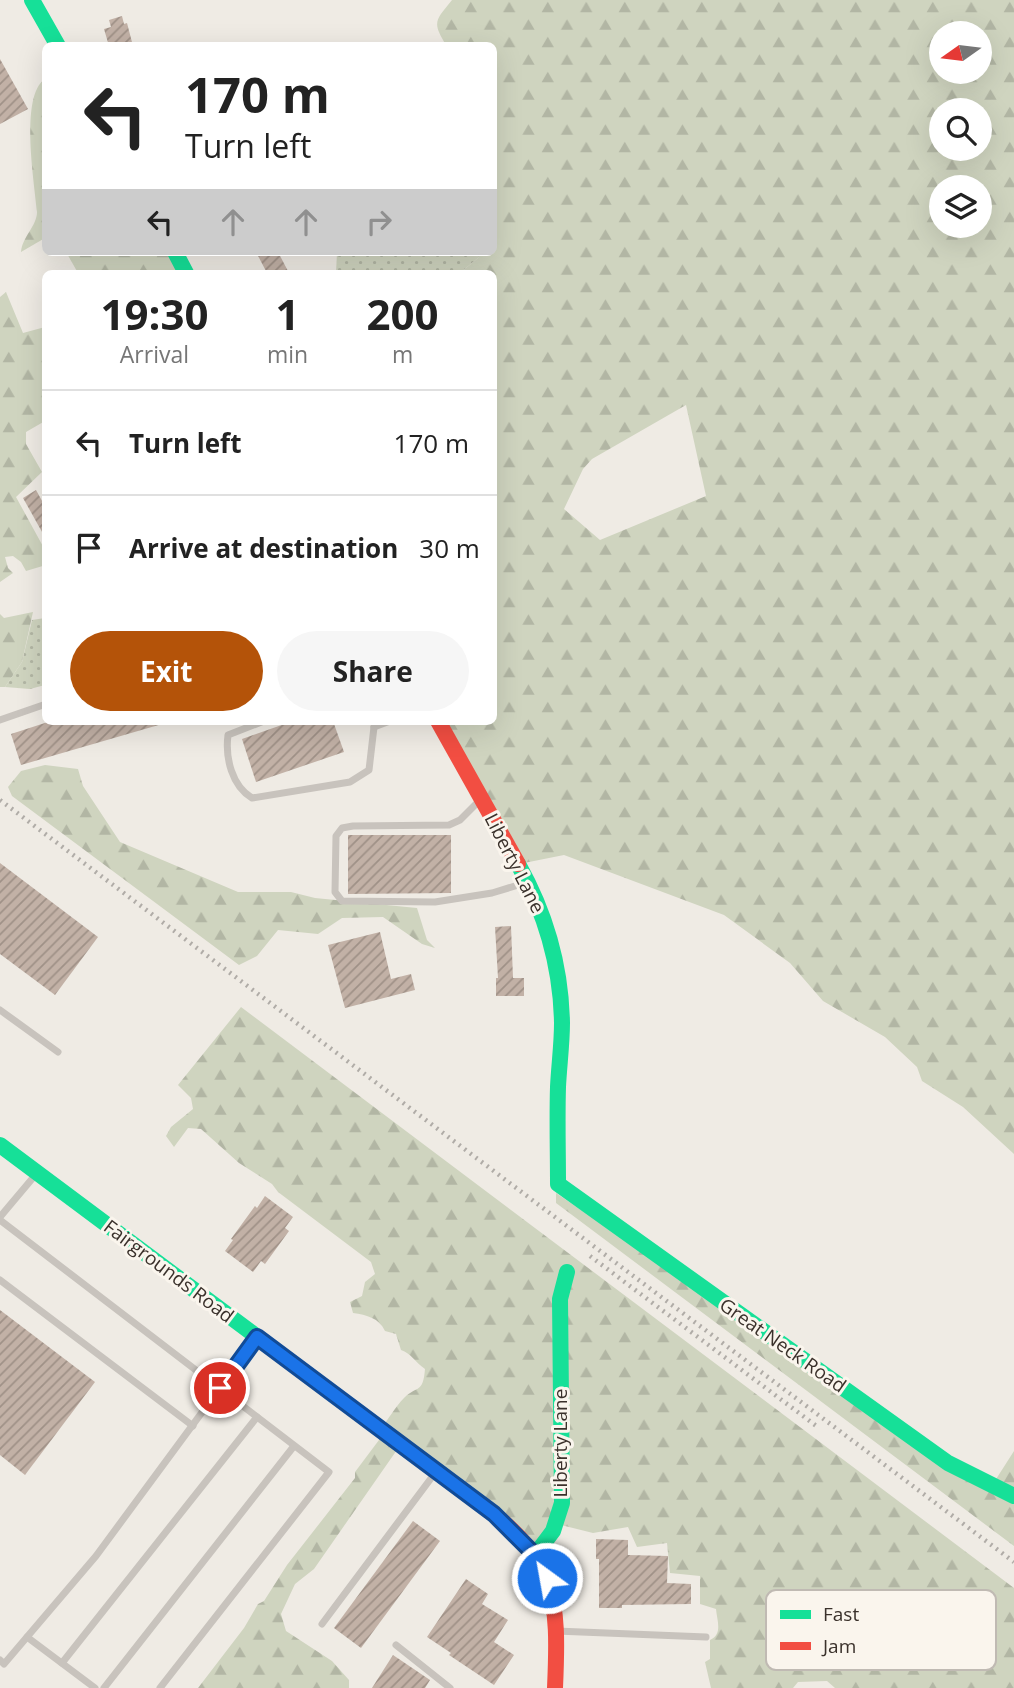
<!DOCTYPE html>
<style>
:root{--surface:#fff;--page:#f6f6f6;--text:#222;--muted:#767676;--line:#e0e0e0;--accent:#b45309}
body{margin:0;font-family:"Open Sans",sans-serif;background:var(--page);color:var(--text);height:100vh;display:flex;flex-direction:column;font-size:26px;white-space:nowrap}
*{box-sizing:border-box;margin:0}
p{font-size:23px;color:var(--muted)}
.icon{flex:none;width:38px;height:38px;fill:none;stroke:currentColor;stroke-width:2;stroke-linecap:round;stroke-linejoin:round}
.map{position:relative;flex:1;overflow:hidden}
.side{position:absolute;left:42px;top:270px;width:455px;height:455px;display:flex;flex-direction:column;background:var(--surface);border-radius:10px;box-shadow:0 7px 28px #0002}
.side>*{flex:none}
.banner{position:absolute;left:42px;top:42px;width:455px;height:214px;border-radius:10px;box-shadow:0 7px 28px #0002;background:#fff;color:var(--text);overflow:hidden}
.needle{width:46px;rotate:256deg}
.fabs{position:absolute;left:929px;top:21px;display:grid;gap:14px}
.fabs a{display:grid;place-items:center;width:63px;height:63px;border-radius:50%;background:var(--surface);box-shadow:0 7px 28px #0002;font-size:35px}
.pin{position:absolute;display:grid;place-items:center;width:60px;height:60px;color:#fff;margin:-30px;border:4px solid #fff;border-radius:50%;box-shadow:0 2px 7px #0007}
.me{position:absolute;width:77px;margin:-38px;rotate:328deg;stroke-linejoin:round;filter:drop-shadow(0 0 5px #0008)}
.turn{display:flex;align-items:center;gap:24px;height:147px;padding:0 28px;font-size:32px}
.turn .icon{width:91px;height:91px;stroke-width:2.5}
.turn b{display:block;font-size:49px;line-height:60px}
.lanes{display:flex;align-items:center;height:66px;padding:0 28px;background:#0003;justify-content:center;gap:35px;direction:ltr}
.lanes .off{opacity:.35}
.eta{display:flex;justify-content:space-evenly;align-items:center;height:119px;text-align:center}
.eta b{font-size:42px;font-weight:700;line-height:49px}
.action{display:flex;gap:14px;margin-top:auto;padding:14px 28px}
.action a{flex:1;height:80px;border-radius:42px;background:var(--accent);color:#fff;font-size:28px;font-weight:700;line-height:80px;text-align:center}
.action a+a{background:var(--page);color:var(--text)}
ul{padding:0;list-style:none}
li{display:flex;align-items:center;gap:21px;height:105px;padding:0 28px;border-top:2px solid var(--line)}
li div{flex:1}
li b{display:block;font-size:26px}
li em{font-style:normal}
.map>svg:first-child{display:block}
.grass{fill:url(#grass-dots)}
.forest{fill:url(#forest-firs);fill-rule:evenodd}
.building{fill:url(#building-hatch)}
.lines{fill:none;stroke-linecap:round;stroke-linejoin:round}
.lane{stroke:#c8c3bd;stroke-width:7}
.fast{stroke:#16e098;stroke-width:16}
.jam{stroke:#f24e42;stroke-width:16}
.rail{stroke:#b0aca7;stroke-width:4.5;stroke-dasharray:2 5;stroke-linecap:butt}
.route-casing{stroke:#114b97;stroke-width:18}
.route{stroke:#1a73e8;stroke-width:12}
.labels{text-anchor:middle;stroke-width:6;stroke-linejoin:round;paint-order:stroke}
.street-label{font-size:19px;fill:#3a312b;stroke:#faf5ed}
.key{fill:#faf5ed;stroke:#c0bab3;stroke-width:2}
.key-label{font-size:19px;fill:#3a312b}
</style>
<div class="map">
<svg width="1014" height="1688" viewBox="0 0 1014 1688">
<defs>
<pattern id="grass-dots" width="8" height="8" patternUnits="userSpaceOnUse" patternTransform="scale(1.75)"><rect width="8" height="8" fill="#cfd4bf"/><path d="M2 2h.1M6 6h.1" fill="none" stroke="#b2b6a4" stroke-width="1.8" stroke-linecap="round"/></pattern>
<pattern id="forest-firs" width="22" height="20" patternUnits="userSpaceOnUse" patternTransform="scale(1.75)"><rect width="22" height="20" fill="#cfd4bf"/><path d="M5 1l3.5 6h-7zM16 11l3.5 6h-7z" fill="#b2b6a4"/></pattern>
<pattern id="building-hatch" width="6" height="6" patternUnits="userSpaceOnUse" patternTransform="scale(1.75)"><rect width="6" height="6" fill="#c2b1a6"/><path d="M-1 1l2-2M0 6l6-6M5 7l2-2" fill="none" stroke="#9f9187"/></pattern>
</defs>
<rect width="100%" height="100%" fill="#efebe4"/>
<g class="grass">
<path d="M337 252H481L478 258 460 273H336Z"/>
<path d="M45 618V685L30 689 5 687 22 662 32 620Z"/>
</g>
<g class="forest">
<path d="M452 0H1014V1154L963 1107 922 1081 917 1067 885 1037 823 1001 790 963 724 915 564 855 524 863 436 721H494V273H460L478 258 481 252H494L495 224 494 221V46L446 45C432 22 435 21 452 0ZM942 33H980V72H942ZM942 110H980V149H942ZM942 187H980V226H942ZM686 405 706 496 600 540 564 509 583 469 592 459Z"/>
<path d="M45 79V238L21 252C22 237 37 226 37 212 35 185 19 96 45 79Z"/>
<path d="M66 252H174L185 273H78Z"/>
<path d="M6 292 23 333 45 327V421L26 432V444L42 472 16 497 45 550 46 565 26 571 21 562 13 556 5 557 8 568 13 573 0 582V297Z"/>
<path d="M33 612 22 662 5 687H0V614L4 618Z"/>
<path d="M45 765 78 769 83 786 120 842 238 892H291L315 898 417 908 427 940 435 948 422 944 383 917 342 918 318 934 278 930 257 956 239 965 12 796 8 787 21 771Z"/>
<path d="M241 1007 1014 1588V1688H835L827 1681 798 1682 793 1688H711L705 1662 710 1659V1640C723 1634 717 1621 716 1609L700 1604V1576L670 1573 667 1543 637 1547 628 1527 593 1533 557 1524 539 1550 399 1447 314 1569 295 1584 281 1614 286 1631 332 1661 349 1680V1688H198L244 1628 258 1604 264 1601 287 1565 355 1478V1472L382 1436 380 1430C388 1420 395 1407 404 1398 417 1385 423 1394 425 1369 416 1363 411 1353 401 1350L396 1334 385 1331C379 1318 367 1315 353 1313L350 1302 362 1296 365 1282 375 1274 371 1262 278 1192 272 1184 239 1163 201 1129 188 1128 174 1147 166 1136 171 1127 193 1109 191 1098 178 1085Z"/>
<path d="M556 1193 991 1487 1014 1451V1546L556 1203Z"/>
</g>
<g class="building">
<path d="M122 16 124 24 127 23 133 46H109L104 29 111 27 109 20Z"/>
<path d="M0 59 28 109 0 124Z"/>
<path d="M256 252H278L289 273H267Z"/>
<path d="M36 490 46 508V539L23 498Z"/>
<path d="M51 721H162V724L21 765 11 734Z"/>
<path d="M293 721H333L344 752 256 782 242 739Z"/>
<path d="M348 835H451V893L348 894Z"/>
<path d="M0 863 98 937 55 995 0 954Z"/>
<path d="M511 926 513 978H524V996H496V978H498L495 927Z"/>
<path d="M380 932 391 979 411 974 415 990 345 1008 328 945Z"/>
<path d="M265 1196 293 1217 285 1228 289 1231 265 1264 261 1261 253 1272 225 1251 233 1240 231 1239 255 1206 257 1208Z"/>
<path d="M0 1310 95 1382 25 1475 0 1455Z"/>
<path d="M413 1521 440 1541 361 1648 334 1628Z"/>
<path d="M596 1539 628 1540V1555L668 1556 667 1583 691 1584V1604L622 1605V1608H599V1559H596Z"/>
<path d="M466 1579 488 1594 482 1604 508 1620 494 1642 514 1655 494 1685 449 1655 451 1653 427 1637Z"/>
<path d="M393 1655 430 1680 425 1688H372Z"/>
</g>
<g class="lines">
<g class="lane">
<path d="M0 720 46 704"/>
<path d="M264 721 228 735C225 758 232 786 252 798L350 782 369 770 374 727"/>
<path d="M374 727 390 721"/>
<path d="M479 801 460 820 449 825 353 826 342 828 336 836 335 892 342 901 435 902 492 893 528 882"/>
<path d="M0 1010 58 1052"/>
<path d="M0 1217 37 1173"/>
<path d="M0 1220 329 1472 160 1688"/>
<path d="M0 1280 193 1426"/>
<path d="M322 1624 435 1473"/>
<path d="M556 1631 706 1637"/>
<path d="M27 1637 95 1688"/>
<path d="M396 1645 450 1688"/>
<path d="M0 1660 4 1664 96 1556 256 1339"/>
<path d="M62 1663 257 1417"/>
<path d="M104 1688 294 1446"/>
</g>
<g class="fast">
<path d="M32 0 58 46"/>
<path d="M175 252 186 273"/>
<path d="M518 864C545 912 561 967 562 1023 562 1044 559 1066 558 1087 557 1119 558 1152 558 1184L948 1463 1014 1496"/>
<path d="M0 1145 481 1504"/>
<path d="M535 1555 553 1531 562 1503 560 1299 567 1272"/>
</g>
<g class="jam">
<path d="M438 721 518 864"/>
<path d="M481 1504C557 1561 559 1598 555 1688"/>
</g>
<g class="rail">
<path d="M0 800 1014 1562"/>
<path d="M590 1256 819 1428"/>
</g>
</g>
<g class="lines">
<g class="route-casing">
<path id="route" d="M220 1388 257 1337 494 1514 535 1555 547 1578"/>
</g>
<use href="#route" class="route"/>
</g>
<g class="labels">
<g class="street-label">
<text transform="translate(515 863) rotate(63)" y="7">Liberty Lane</text>
<text transform="translate(169 1271) rotate(37)" y="7">Fairgrounds Road</text>
<text transform="translate(783 1345) rotate(35)" y="7">Great Neck Road</text>
<text transform="translate(560 1443) rotate(-90)" y="7">Liberty Lane</text>
</g>
</g>
<rect x="766" y="1590" width="230" height="80" rx="10" class="key"/>
<rect x="780" y="1610" width="31" height="9" fill="#16e098"/>
<rect x="780" y="1642" width="31" height="8" fill="#f24e42"/>
<g class="key-label">
<text x="823" y="1621">Fast</text>
<text x="823" y="1653">Jam</text>
</g>
</svg>
<div class="fabs">
<a><svg class="needle" viewBox="-14 -14 28 28"><path d="M0-13l5 13h-10z" fill="#e53935"/><path d="M0 13l5-13h-10z" fill="#767676"/></svg></a>
<a><svg class="icon" aria-label="search" viewBox="0 0 24 24"><circle cx="10" cy="10" r="6"/><path d="M15 15l6 6"/></svg></a>
<a><svg class="icon" aria-label="layers" viewBox="0 0 24 24"><path d="M12 4l9 5-9 5-9-5zM3 14l9 5 9-5"/></svg></a>
</div>
<div class="pin" style="left:220px;top:1388px;background:#d93025"><svg class="icon" aria-label="arrive" viewBox="0 0 24 24"><path d="M6 21V4h12l-3 4 3 4H6"/></svg></div>
<svg class="me" style="left:547px;top:1578px" viewBox="-20 -20 40 40"><circle r="17" fill="#1a73e8" stroke="#fff" stroke-width="3"/><path d="M0-11L8 9 0 5-8 9z" fill="#fff"/></svg>
<div class="banner">
<div class="turn"><svg class="icon" aria-label="left" viewBox="0 0 24 24"><path d="M17 20v-9H6M10 6l-5 5 5 5"/></svg><div><b>170 m</b>Turn left</div></div>
<div class="lanes"><svg class="icon" aria-label="left" viewBox="0 0 24 24"><path d="M17 20v-9H6M10 6l-5 5 5 5"/></svg><svg class="icon off" aria-label="ahead" viewBox="0 0 24 24"><path d="M12 20V5M6 11l6-6 6 6"/></svg><svg class="icon off" aria-label="ahead" viewBox="0 0 24 24"><path d="M12 20V5M6 11l6-6 6 6"/></svg><svg class="icon off" aria-label="right" viewBox="0 0 24 24"><path d="M7 20v-9h11M14 6l5 5-5 5"/></svg></div>
</div>
<section class="side">
<div class="eta">
<div><b>19:30</b><p>Arrival</p></div>
<div><b>1</b><p>min</p></div>
<div><b>200</b><p>m</p></div>
</div>
<ul>
<li><svg class="icon" aria-label="left" viewBox="0 0 24 24"><path d="M17 20v-9H6M10 6l-5 5 5 5"/></svg><div><b>Turn left</b></div><em>170 m</em></li>
<li><svg class="icon" aria-label="arrive" viewBox="0 0 24 24"><path d="M6 21V4h12l-3 4 3 4H6"/></svg><div><b>Arrive at destination</b></div><em>30 m</em></li>
</ul>
<div class="action"><a>Exit</a><a>Share</a></div>
</section>
</div>
